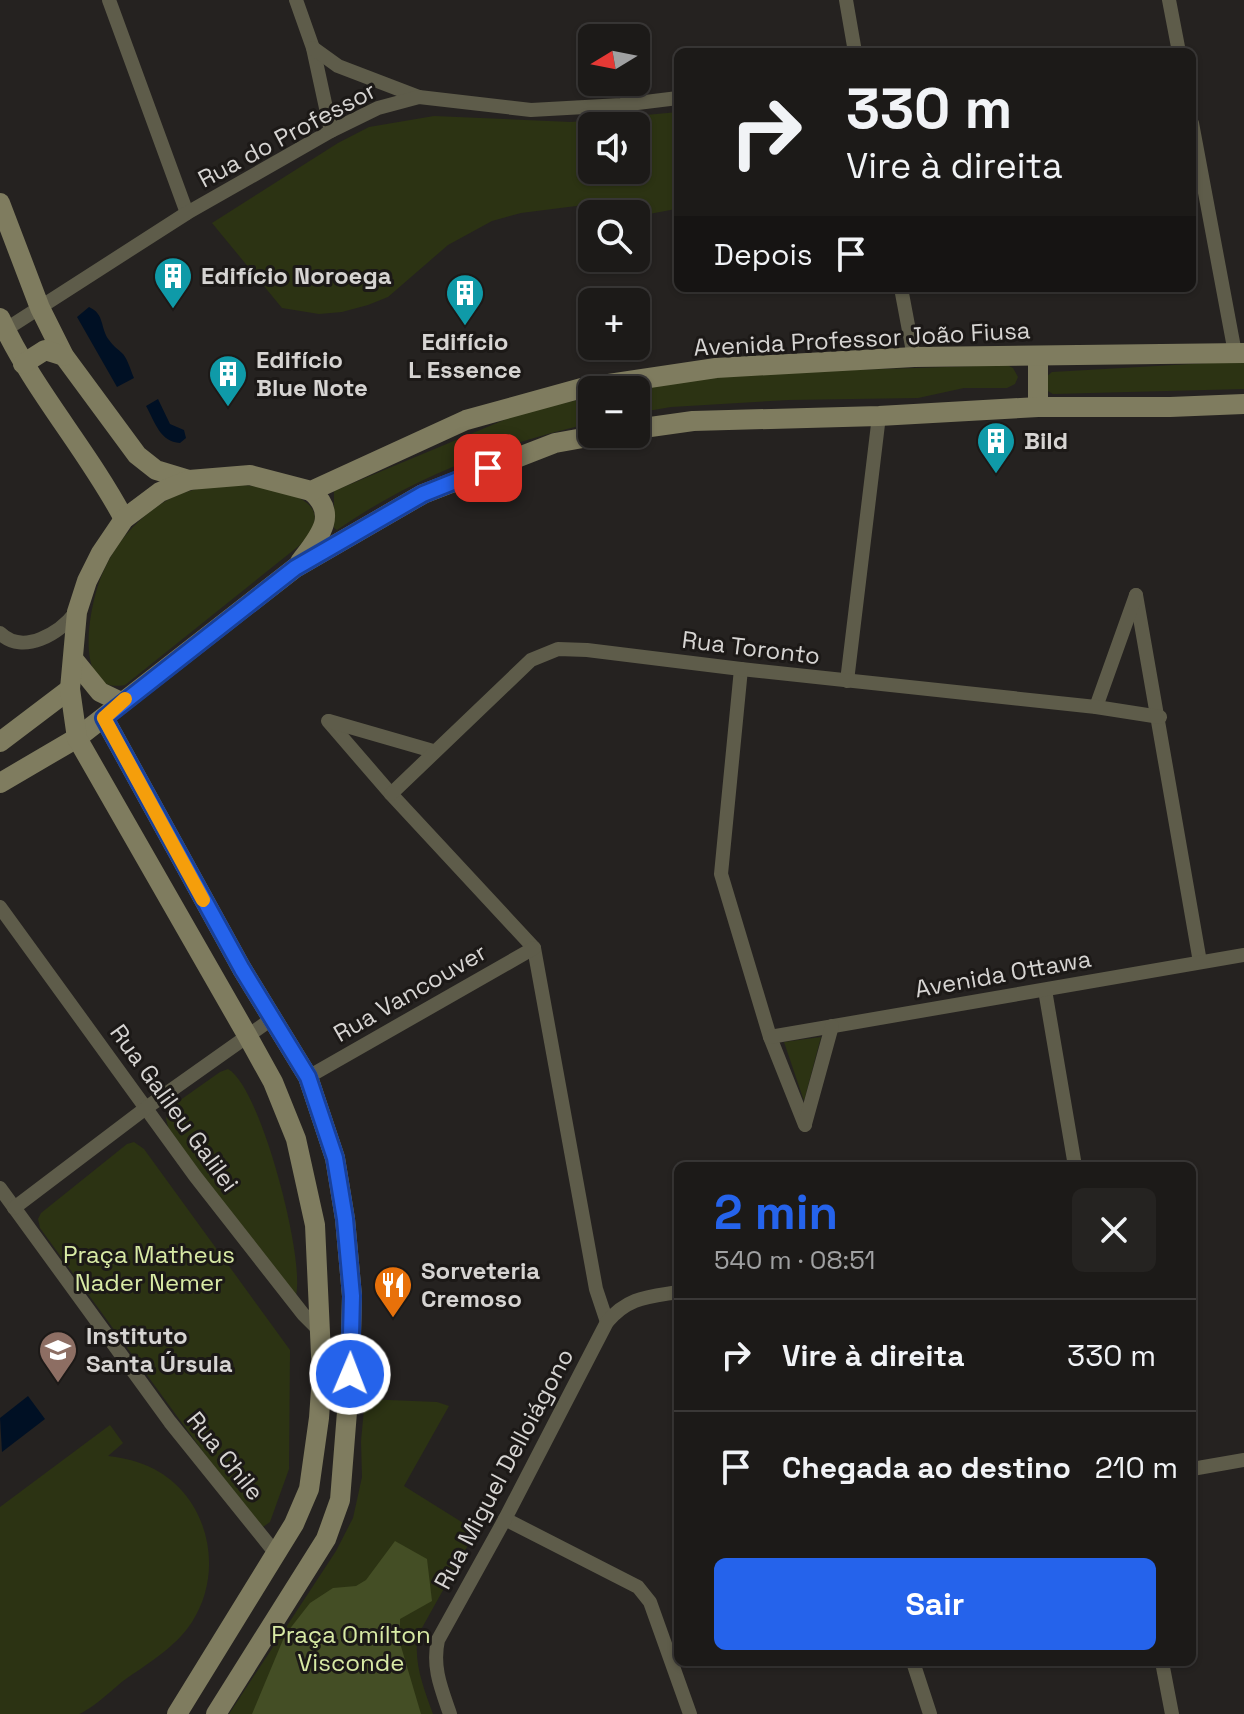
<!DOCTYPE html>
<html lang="pt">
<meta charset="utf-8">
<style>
:root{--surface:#1c1a18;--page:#252321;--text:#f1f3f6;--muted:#a0a1a2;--line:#3a3837;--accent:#2563eb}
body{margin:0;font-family:"Space Grotesk",sans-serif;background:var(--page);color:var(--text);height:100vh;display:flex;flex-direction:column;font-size:30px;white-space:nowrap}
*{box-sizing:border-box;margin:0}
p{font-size:26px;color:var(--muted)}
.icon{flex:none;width:44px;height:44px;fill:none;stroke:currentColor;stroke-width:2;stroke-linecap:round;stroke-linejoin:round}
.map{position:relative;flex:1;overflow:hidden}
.details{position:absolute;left:674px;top:1162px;width:522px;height:504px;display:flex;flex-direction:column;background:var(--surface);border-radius:12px;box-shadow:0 2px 6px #0004,0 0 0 2px var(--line)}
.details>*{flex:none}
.banner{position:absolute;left:674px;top:48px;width:522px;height:244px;border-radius:12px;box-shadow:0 2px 6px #0004,0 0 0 2px var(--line);background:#1c1a18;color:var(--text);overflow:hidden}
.needle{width:52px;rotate:260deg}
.fabs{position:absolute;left:578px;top:24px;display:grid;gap:16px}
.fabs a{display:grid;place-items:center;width:72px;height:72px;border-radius:12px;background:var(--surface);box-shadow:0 2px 6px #0004,0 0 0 2px var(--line);font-size:40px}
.pin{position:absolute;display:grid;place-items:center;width:68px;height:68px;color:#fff;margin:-34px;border-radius:16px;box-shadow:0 4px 12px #0006}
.me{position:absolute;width:88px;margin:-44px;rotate:1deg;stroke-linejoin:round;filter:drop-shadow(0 0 6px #0008)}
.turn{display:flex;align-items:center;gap:28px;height:168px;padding:0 40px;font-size:36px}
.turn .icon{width:104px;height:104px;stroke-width:2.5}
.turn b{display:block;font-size:56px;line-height:68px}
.then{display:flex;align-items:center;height:76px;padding:0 40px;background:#0003;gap:16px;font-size:30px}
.round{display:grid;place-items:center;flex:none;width:84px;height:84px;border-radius:12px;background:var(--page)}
.overview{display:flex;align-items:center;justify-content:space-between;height:136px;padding:0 40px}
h1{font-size:48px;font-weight:600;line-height:60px;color:var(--accent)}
.button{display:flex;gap:16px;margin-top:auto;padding:16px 40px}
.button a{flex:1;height:92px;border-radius:12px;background:var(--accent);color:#fff;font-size:32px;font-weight:600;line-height:92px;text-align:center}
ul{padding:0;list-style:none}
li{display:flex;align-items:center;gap:24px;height:112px;padding:0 40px;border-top:2px solid var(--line)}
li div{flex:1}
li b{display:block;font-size:30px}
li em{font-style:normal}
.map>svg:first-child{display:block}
.green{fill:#2c3313;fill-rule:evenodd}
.forest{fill:#444e25}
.water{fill:#001024}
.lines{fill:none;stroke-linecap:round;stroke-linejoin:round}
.minor{stroke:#5e5c4a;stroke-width:14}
.secondary{stroke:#7f7c5f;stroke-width:20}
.route-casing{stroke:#184099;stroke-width:20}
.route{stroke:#2563eb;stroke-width:14}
.slow{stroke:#f59e0b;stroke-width:14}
.labels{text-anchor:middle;stroke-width:6;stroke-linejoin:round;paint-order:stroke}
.street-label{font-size:24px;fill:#d6d4d2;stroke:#1c1917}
.poi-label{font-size:24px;font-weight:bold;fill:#d6d4d2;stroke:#1c1917;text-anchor:start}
.park-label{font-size:24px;fill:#d8eaa5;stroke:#1c1917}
</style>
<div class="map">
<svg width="1244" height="1714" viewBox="0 0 1244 1714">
<rect width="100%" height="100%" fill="#252220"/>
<g class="green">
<path d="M678 112 676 209 649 214 584 205 521 213 492 221 448 245 388 297 368 305 342 312 319 314 282 308 212 223 338 143 369 127 434 116 571 122ZM592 126H636V170H592Z"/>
<path d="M1244 361V389L1053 394 1046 390V377L1052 372Z"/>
<path d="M1007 365 1013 368 1018 377 1015 384 1007 388H964L918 398 789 400 671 407 636 413V390L727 374Z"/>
<path d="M592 397V423C502 443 413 477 337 530L334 528V491L523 412Z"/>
<path d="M229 484C263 486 349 494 300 545L125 685C69 696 91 596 104 570 117 541 138 518 164 502 184 489 207 487 229 484Z"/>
<path d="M821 1037 804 1101 784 1042Z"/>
<path d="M228 1069C261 1087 305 1259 296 1295H290L169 1130 166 1119 169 1108 220 1072Z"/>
<path d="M134 1142 144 1149 290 1350 289 1469 270 1522 263 1527 254 1522 40 1228 38 1219 41 1213 127 1144Z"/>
<path d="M365 1399 437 1402 449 1406 404 1486 476 1531 418 1635C413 1662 424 1689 433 1714H229L336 1551 353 1518 362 1477 361 1441Z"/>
<path d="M110 1425 123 1443 108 1456C124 1458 139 1461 154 1469 209 1498 225 1571 192 1622 176 1647 147 1664 123 1681 112 1690 92 1709 79 1714 69 1714 15 1714 0 1714V1507Z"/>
</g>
<path class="forest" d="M395 1541 427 1559 432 1601 400 1619V1643L421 1714H252L285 1635 310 1603 333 1588 356 1586 366 1580Z"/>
<g class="water">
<path d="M89 307C105 314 100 328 109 340 113 346 118 349 123 354 128 360 131 371 134 378L117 387 77 317Z"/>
<path d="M158 399 170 424 184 430 186 438 180 443C160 442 155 422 146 406Z"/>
<path d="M28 1396 45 1419 2 1452 0 1418Z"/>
</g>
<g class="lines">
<g class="minor">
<path d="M109 0 187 213"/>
<path d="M296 0 313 48 331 131"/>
<path d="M846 0 855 52"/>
<path d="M1169 0 1179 52"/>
<path d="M313 48 338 66 419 97"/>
<path d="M1192 123 1235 353"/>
<path d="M901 288 914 357"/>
<path d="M0 333 187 213 331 131 378 108 419 97 531 110 621 105 678 98"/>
<path d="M1136 595 1200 962"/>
<path d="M0 633C23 656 60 633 76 612"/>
<path d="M741 669 721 874 770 1037 805 1125"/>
<path d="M847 681 879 416"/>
<path d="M1096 707 1136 595"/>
<path d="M328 721 391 794 534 948 596 1289 607 1322"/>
<path d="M329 721 433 751"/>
<path d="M391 794 531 660 558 649 587 650 741 669 1096 707 1160 717"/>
<path d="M0 907 195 1176 303 1314 319 1330"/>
<path d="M1045 990 1075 1166"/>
<path d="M770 1037 1244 955"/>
<path d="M308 1077 534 948"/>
<path d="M805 1124 832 1026"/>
<path d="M0 1188 170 1422 277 1555"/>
<path d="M14 1208 146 1108 273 1018"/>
<path d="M1192 1469 1244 1460"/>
<path d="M505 1519 638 1587 650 1602 690 1714"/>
<path d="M913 1662 930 1714"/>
<path d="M1162 1662 1172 1714"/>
<path d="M450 1714C441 1688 432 1667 438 1640L505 1519 607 1322C628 1297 647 1297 678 1292"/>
</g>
<g class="secondary">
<path d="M0 203 40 308 64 356 137 455 156 470 189 480"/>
<path d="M0 318C33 390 87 449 124 519"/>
<path d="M1038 356V407"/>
<path d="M23 364 45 350 64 356"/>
<path d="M636 429 693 421 879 416 1038 407H1170L1244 404"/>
<path d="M300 562C318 538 340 515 311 491"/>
<path d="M74 660 100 692 121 702"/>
<path d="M104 718 242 969 308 1077 335 1158 345 1219 352 1296 350 1374 340 1500 326 1539 216 1714"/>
<path d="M0 742 70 689"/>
<path d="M0 783 77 738 295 568 423 494 555 443 605 434"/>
<path d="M177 1714 294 1524 309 1489 319 1418 322 1376 315 1225 296 1139 273 1082 247 1035 77 738 70 689 77 612 87 581 101 553 124 519 160 492 189 480 250 475 311 491 466 420 582 388 716 368 914 357 1244 353"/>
</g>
</g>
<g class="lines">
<g class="route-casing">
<path id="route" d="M350 1374 352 1296 345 1219 335 1158 308 1077 242 969 104 718 295 568 423 494 488 468"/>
</g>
<use href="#route" class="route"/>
<path class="slow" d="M125 699 104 718 203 900"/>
</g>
<defs>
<g id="building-pin" transform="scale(2)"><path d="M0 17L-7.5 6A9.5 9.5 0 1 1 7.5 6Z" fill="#0f9aa8" stroke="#1c1917"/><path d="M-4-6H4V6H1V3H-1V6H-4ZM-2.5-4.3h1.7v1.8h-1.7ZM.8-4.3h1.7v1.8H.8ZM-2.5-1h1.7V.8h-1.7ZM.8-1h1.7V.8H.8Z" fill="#fff"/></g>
<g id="restaurant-pin" transform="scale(2)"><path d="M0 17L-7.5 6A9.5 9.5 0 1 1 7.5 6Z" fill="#e8710a" stroke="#1c1917"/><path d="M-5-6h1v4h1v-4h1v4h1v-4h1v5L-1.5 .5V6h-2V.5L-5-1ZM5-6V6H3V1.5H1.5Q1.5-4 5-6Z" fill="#fff"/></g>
<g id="school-pin" transform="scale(2)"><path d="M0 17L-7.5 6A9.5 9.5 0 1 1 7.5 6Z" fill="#8d6e63" stroke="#1c1917"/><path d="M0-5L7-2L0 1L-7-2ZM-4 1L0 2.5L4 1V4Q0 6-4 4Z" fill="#fff"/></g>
</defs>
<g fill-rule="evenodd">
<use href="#building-pin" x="173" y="276"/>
<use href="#building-pin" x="465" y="293"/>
<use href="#building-pin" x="228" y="374"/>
<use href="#building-pin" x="996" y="441"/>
<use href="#restaurant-pin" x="393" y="1285"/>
<use href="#school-pin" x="58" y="1350"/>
</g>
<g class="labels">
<g class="street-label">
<text transform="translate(287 135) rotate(-28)" y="8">Rua do Professor</text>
<text transform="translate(862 339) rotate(-3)" y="8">Avenida Professor João Fiusa</text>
<text transform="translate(751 648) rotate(7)" y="8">Rua Toronto</text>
<text transform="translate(1003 974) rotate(-10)" y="8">Avenida Ottawa</text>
<text transform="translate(410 993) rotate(-30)" y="8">Rua Vancouver</text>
<text transform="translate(174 1108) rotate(54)" y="8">Rua Galileu Galilei</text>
<text transform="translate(225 1456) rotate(51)" y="8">Rua Chile</text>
<text transform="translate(504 1469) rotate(-62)" y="8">Rua Miguel Delloiágono</text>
</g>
<g class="poi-label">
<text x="201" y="284">Edifício Noroega</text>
<text x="465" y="350" text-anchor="middle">Edifício<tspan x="465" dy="28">L Essence</tspan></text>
<text x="256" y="368">Edifício<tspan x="256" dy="28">Blue Note</tspan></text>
<text x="1024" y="449">Bild</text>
<text x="421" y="1279">Sorveteria<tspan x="421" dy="28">Cremoso</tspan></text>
<text x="86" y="1344">Instituto<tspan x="86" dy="28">Santa Úrsula</tspan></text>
</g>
<g class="park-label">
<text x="149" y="1263">Praça Matheus<tspan x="149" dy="28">Nader Nemer</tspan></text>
<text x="351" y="1643">Praça Omílton<tspan x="351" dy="28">Visconde</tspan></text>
</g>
</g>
</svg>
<div class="fabs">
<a><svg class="needle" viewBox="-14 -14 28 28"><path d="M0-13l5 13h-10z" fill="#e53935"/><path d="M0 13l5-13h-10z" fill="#a0a1a2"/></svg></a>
<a><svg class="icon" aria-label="sound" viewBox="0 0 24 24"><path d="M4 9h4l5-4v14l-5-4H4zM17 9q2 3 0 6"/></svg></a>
<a><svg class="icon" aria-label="search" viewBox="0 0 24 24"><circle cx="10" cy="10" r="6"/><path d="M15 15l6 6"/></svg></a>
<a>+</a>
<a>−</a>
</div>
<div class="pin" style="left:488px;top:468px;background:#d93025"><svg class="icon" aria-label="arrive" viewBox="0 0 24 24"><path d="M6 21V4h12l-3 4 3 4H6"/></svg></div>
<svg class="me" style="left:350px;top:1374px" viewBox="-20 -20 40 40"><circle r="17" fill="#2563eb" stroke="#fff" stroke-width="3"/><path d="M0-11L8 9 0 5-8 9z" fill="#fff"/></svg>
<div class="banner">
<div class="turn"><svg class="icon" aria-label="right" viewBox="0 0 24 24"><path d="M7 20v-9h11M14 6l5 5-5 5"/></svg><div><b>330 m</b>Vire à direita</div></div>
<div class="then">Depois<svg class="icon" aria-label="arrive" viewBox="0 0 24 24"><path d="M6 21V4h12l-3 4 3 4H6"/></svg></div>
</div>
<section class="details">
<div class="overview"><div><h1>2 min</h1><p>540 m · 08:51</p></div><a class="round"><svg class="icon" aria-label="close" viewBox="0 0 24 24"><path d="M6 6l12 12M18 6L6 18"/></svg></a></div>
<ul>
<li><svg class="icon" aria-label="right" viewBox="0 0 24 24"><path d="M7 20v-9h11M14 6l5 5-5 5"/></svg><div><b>Vire à direita</b></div><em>330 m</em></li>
<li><svg class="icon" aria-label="arrive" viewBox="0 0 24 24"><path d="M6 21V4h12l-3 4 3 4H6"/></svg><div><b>Chegada ao destino</b></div><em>210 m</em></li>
</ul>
<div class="button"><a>Sair</a></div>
</section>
</div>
